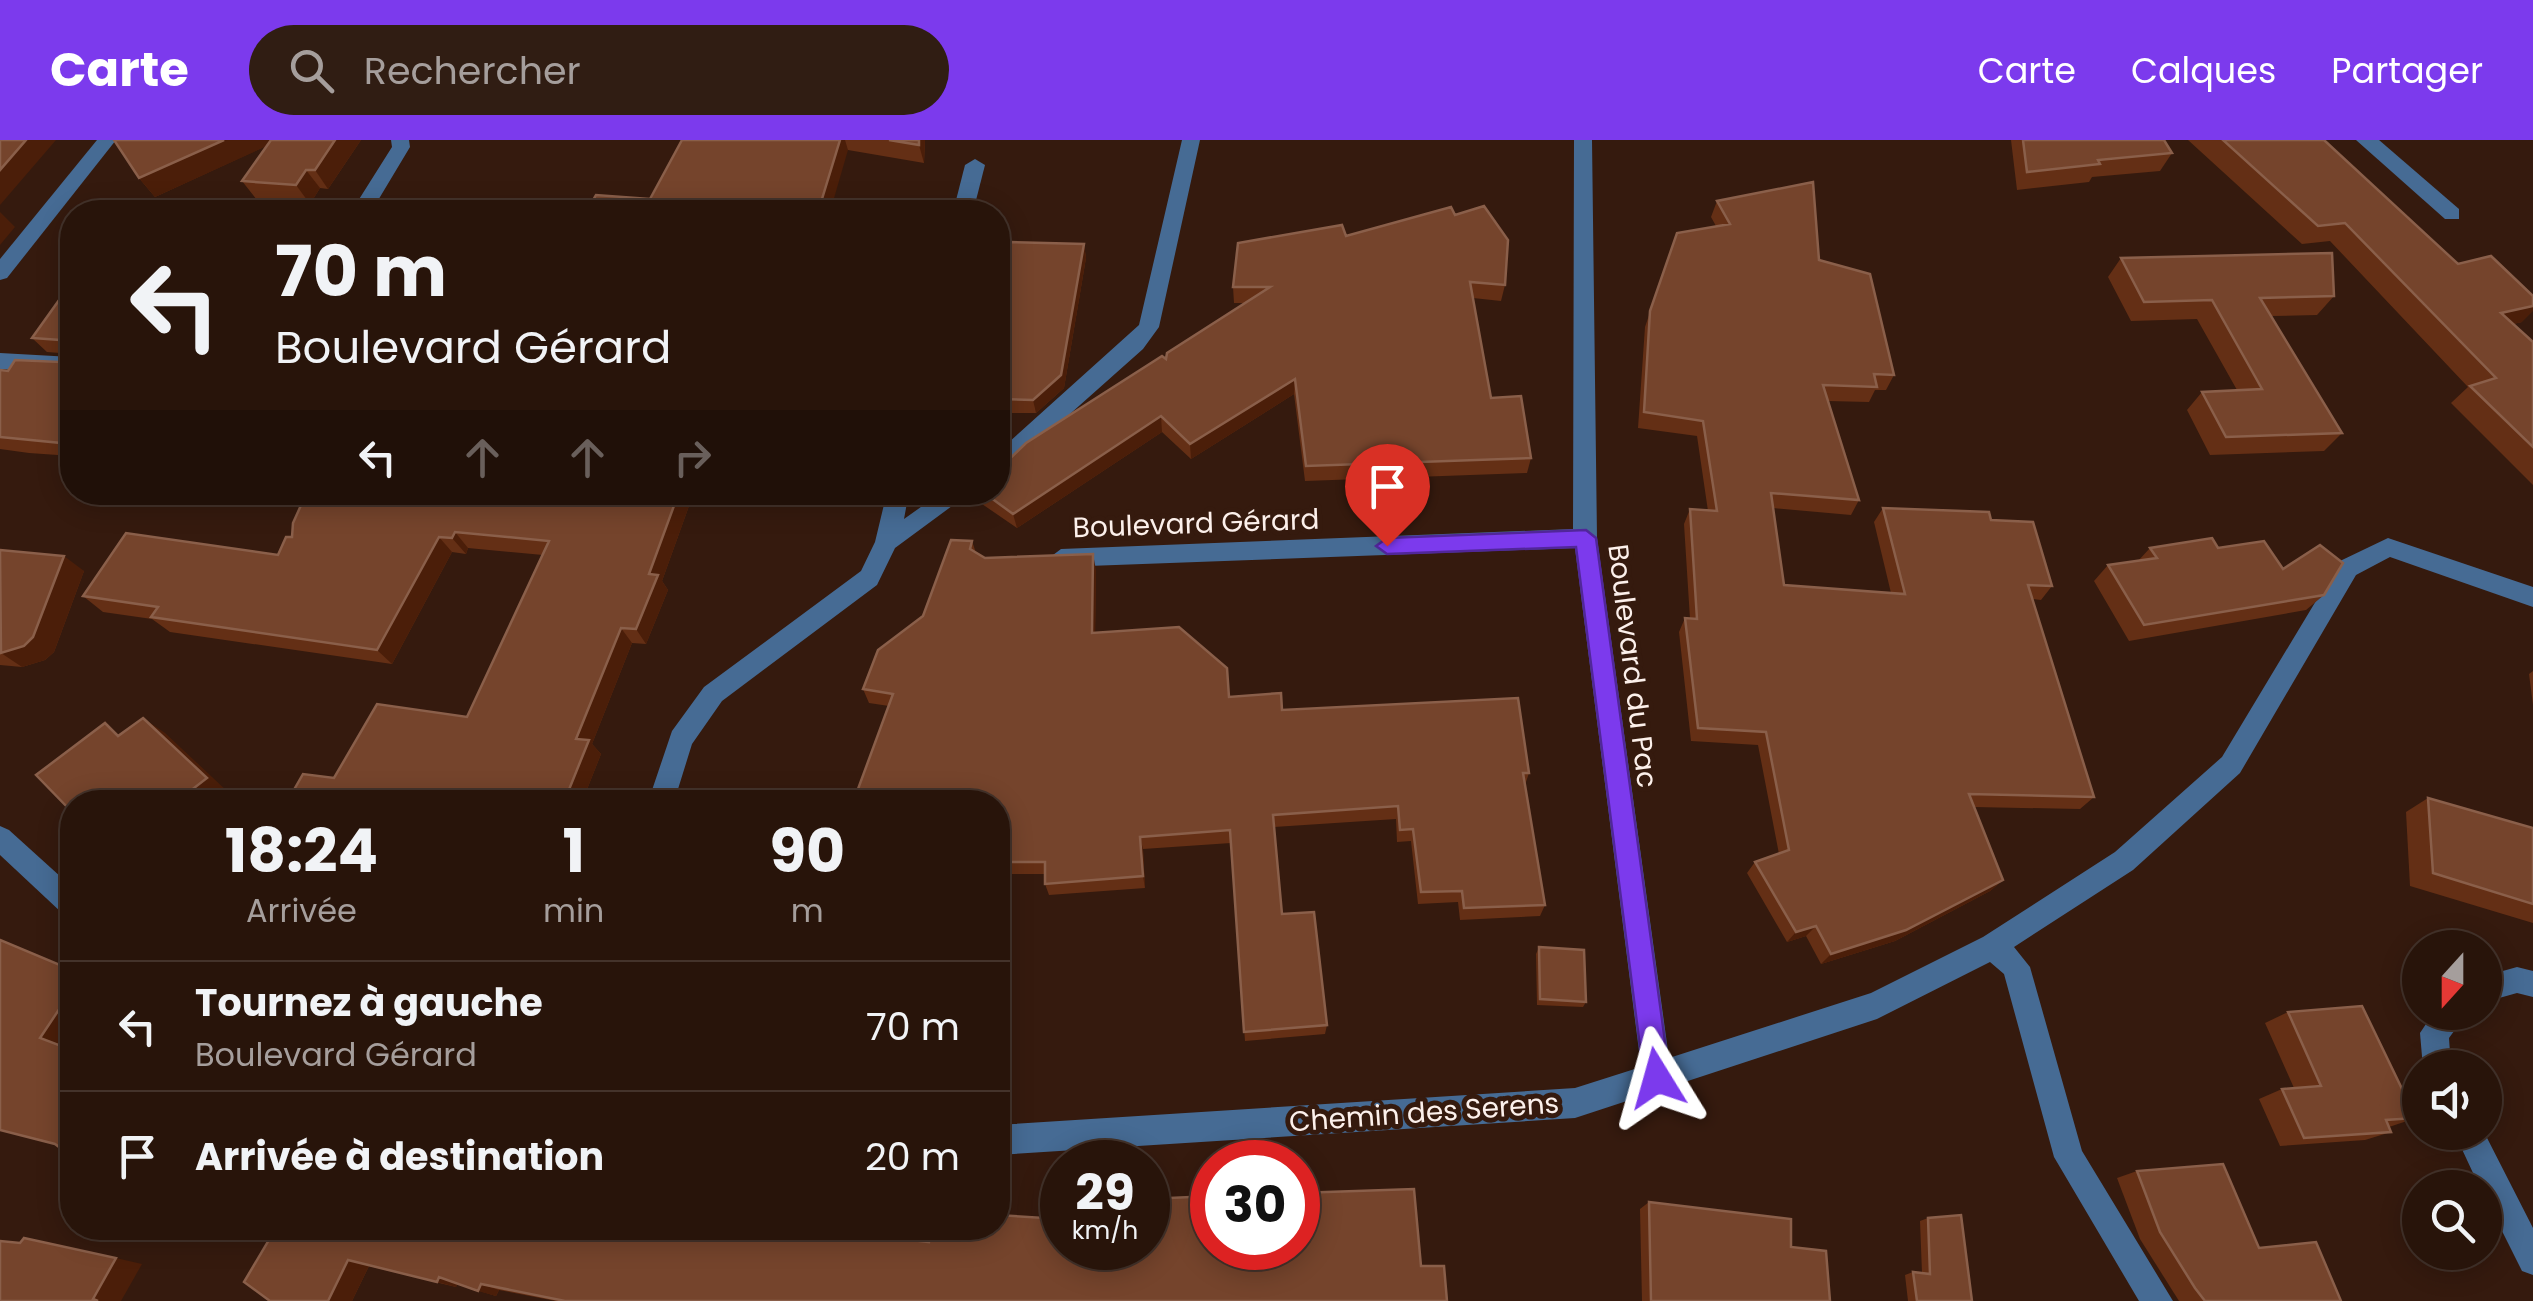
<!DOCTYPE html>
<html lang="fr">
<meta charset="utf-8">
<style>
:root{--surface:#28140a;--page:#301d13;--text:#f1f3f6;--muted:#a59e9c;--line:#44332b;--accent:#7c3aed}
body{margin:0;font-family:Poppins,sans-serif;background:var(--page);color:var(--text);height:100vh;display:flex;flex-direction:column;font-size:38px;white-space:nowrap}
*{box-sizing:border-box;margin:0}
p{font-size:32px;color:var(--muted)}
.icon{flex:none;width:55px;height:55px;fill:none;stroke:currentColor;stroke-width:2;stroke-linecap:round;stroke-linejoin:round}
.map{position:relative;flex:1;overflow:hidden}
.panel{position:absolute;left:60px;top:650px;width:950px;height:450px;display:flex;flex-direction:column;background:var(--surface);border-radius:40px;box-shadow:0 5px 25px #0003,0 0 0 2px var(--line)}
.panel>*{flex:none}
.top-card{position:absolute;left:60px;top:60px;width:950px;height:305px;border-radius:40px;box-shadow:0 5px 25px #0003,0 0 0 2px var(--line);background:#28140a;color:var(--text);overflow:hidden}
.needle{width:65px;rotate:201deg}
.controls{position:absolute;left:2402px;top:790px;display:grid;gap:20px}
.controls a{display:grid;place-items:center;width:100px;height:100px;border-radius:50%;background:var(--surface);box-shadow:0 5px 25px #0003,0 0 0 2px var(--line);font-size:50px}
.speed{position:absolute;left:1040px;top:1000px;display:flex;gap:20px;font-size:50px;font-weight:700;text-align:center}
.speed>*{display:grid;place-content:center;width:130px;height:130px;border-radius:50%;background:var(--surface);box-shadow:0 5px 25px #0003,0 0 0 2px var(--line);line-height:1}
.speed small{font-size:25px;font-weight:400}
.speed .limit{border:15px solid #d22;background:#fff;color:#111}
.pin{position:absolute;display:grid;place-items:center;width:85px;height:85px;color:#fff;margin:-102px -42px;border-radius:50% 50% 50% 0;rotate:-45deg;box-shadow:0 0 10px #0007}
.pin .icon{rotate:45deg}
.me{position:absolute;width:110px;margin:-55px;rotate:352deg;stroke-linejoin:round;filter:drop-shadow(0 0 8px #0008)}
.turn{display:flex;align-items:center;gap:35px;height:210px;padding:0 50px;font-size:45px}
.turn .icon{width:130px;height:130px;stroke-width:2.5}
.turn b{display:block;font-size:70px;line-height:85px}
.lanes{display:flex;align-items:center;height:95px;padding:0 50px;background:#0003;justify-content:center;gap:50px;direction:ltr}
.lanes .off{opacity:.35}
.eta{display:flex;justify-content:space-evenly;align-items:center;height:170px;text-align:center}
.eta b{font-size:60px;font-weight:700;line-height:70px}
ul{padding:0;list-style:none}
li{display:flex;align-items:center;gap:30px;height:130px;padding:0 50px;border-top:2px solid var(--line)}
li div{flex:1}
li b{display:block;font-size:38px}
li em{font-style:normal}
header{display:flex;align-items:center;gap:60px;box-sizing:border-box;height:140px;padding:0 50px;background:var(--accent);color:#fff}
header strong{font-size:48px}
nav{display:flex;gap:55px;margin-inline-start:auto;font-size:35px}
.search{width:700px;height:90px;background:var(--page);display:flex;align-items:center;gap:25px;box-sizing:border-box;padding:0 35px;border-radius:55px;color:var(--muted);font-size:38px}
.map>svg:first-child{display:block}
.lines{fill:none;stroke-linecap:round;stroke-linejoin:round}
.minor{fill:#466b94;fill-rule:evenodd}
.wall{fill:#642f15}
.shaded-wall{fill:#4b1e09}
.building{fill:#75442c;stroke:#8a5f4a;stroke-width:2.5}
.route{fill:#7c3aed;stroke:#51269a;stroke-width:2.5}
.labels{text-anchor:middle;stroke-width:10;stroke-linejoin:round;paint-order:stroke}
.street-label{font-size:28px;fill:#fcf0eb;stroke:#351a0e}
</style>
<header>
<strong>Carte</strong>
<div class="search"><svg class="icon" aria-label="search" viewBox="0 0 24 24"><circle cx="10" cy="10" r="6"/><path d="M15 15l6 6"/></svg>Rechercher</div>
<nav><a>Carte</a><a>Calques</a><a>Partager</a></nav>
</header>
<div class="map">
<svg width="2533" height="1161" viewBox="0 0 2533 1161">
<rect width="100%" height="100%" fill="#351a0e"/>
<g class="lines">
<g class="minor">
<path d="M97 0H116L7 138 0 140V119Z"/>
<path d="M391 0H409L410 7 371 72H351L392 7Z"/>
<path d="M1182 0H1200L1159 187 1143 209 1006 331 998 333V312L1139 185Z"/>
<path d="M1574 0H1592L1597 398 1669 918 1871 853 1983 797 2115 712 2222 617 2340 421 2388 398 2533 447V467L2390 417 2356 435 2240 633 2133 730 2014 807 2030 827 2082 1011 2173 1161H2139L2054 1017 2004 834 1990 822 1877 879 1575 978 998 1015V985L1575 948 1641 927 1575 408 1061 427 1049 418 1061 409 1573 389Z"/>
<path d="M2356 0H2379L2459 69V79H2445Z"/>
<path d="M975 19 985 25 973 72H953L965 25Z"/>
<path d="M0 213 72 217V233L0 229Z"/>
<path d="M887 352H909L904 379 942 352H971L895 408 877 445 722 561 692 604 674 662H648L672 591 704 547 861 431 875 402Z"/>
<path d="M0 686 9 690 72 747V776L62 773 0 715Z"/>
<path d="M2517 827 2533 831V857L2517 853 2485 862V836Z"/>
<path d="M2434 872H2468L2449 898 2451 928H2423L2420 893Z"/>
<path d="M2454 992H2484L2533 1088V1135L2522 1131 2485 1057V1048H2480Z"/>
</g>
</g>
<g class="wall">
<path d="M114 0H361L328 49 320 48 310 64 257 60 242 41 266 6 155 57 139 38Z"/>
<path d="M682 0H925L924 23 848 10 650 59Z"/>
<path d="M2011 0H2164L2172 13 2160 31 2092 37 2089 42 2017 50Z"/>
<path d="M2188 0H2324L2522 182 2513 184 2533 202V345L2451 263 2468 247 2330 101 2302 104Z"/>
<path d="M1717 61 1819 120 1894 235 1886 250H1875L1869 262 1828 261 1859 360 1851 375 1773 368 1784 445 1891 453 1874 382 1883 368 1991 380 2052 446 2041 460 2033 459 2094 657 2080 669 1974 667 2003 740 1990 751 1895 801 1821 824 1806 796 1787 802 1747 733 1755 722 1779 714 1758 605 1691 601 1679 492 1685 478 1690 479 1684 384 1690 369 1708 371 1697 296 1638 288 1645 187 1677 93 1716 86 1711 77Z"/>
<path d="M1346 96 1505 145 1501 161 1473 158 1491 258 1531 318 1527 333 1305 341 1294 254 1191 319 1162 292 1017 388 982 364 979 352H998L1166 219 1245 163H1234L1233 147Z"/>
<path d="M1084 104 1086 118 1064 248 1036 273H998V160Z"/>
<path d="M2121 118 2334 156 2317 175 2271 176 2342 293 2324 311 2210 315 2187 270 2202 252 2237 250 2197 179 2131 181 2108 137Z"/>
<path d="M72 142V316L29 313 0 309V230L8 231 60 222V213L47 212 32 198Z"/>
<path d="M694 352 662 441 668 450 646 504 632 503 592 604 601 614 582 662H287L334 638 467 577 543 415 468 408 466 414 452 412 392 524 170 492 152 479 103 472 83 456 278 415Z"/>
<path d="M972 401 976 413 985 418 1096 430 1095 493 1229 557 1529 633 1525 645 1545 765 1540 776 1460 780 1458 762 1418 764 1411 701 1397 702 1396 679 1274 687 1282 774 1327 885 1325 894 1245 901 1231 703 1143 709 1145 748 1049 755 1045 744V734H998V662L889 566 869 563 863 549 923 476Z"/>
<path d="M2150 408H2218L2283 429 2324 455 2306 470 2129 501 2094 441 2108 425 2138 421Z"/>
<path d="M0 410 84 431 54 512 45 520 22 527 0 525Z"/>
<path d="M2533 531V565L2529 534Z"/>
<path d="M2428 658 2533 688V783L2410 746 2406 672Z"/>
<path d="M1539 807 1586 862 1583 867 1537 865 1536 814Z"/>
<path d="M2288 872 2416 978 2389 987 2391 992 2365 1000 2280 1006 2259 959 2282 949 2294 948 2265 883Z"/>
<path d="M2137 1031 2259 1108 2341 1161H2179L2140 1099 2117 1038Z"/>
<path d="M1649 1062 1791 1107 1830 1161H1642L1640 1069Z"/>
<path d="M1928 1078 1972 1161H1908L1905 1135 1913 1132 1922 1133 1920 1081Z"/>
<path d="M276 1088 929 1102 1421 1126 1447 1161H556L499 1150 496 1156 457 1144 456 1147 369 1126 352 1161H270Z"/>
</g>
<g class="shaded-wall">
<path d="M26 0H56L0 65V30Z"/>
<path d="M224 0H280L155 57 139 38Z"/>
<path d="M335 0H361L328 49 315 30Z"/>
<path d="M840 0H845L848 10 830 72H818Z"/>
<path d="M919 0H925L924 23 919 5Z"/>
<path d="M306 30 320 48 310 64 296 45Z"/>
<path d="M0 72 15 87 0 105Z"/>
<path d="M1084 104 1086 118 1064 248 1036 273 1033 260Z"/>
<path d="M2533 166V171L2522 182 2482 191 2501 173Z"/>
<path d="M1295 239 1294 254 1191 319 1190 304Z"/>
<path d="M1161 276 1162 292 1017 388 1013 374Z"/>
<path d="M679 352H694L662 441 668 450 646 504 636 489 649 434Z"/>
<path d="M455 392 468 408 466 414 452 398Z"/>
<path d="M439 397 452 412 392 524 377 510Z"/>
<path d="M1093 414 1096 430 1095 508 1092 493Z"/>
<path d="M64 416 84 431 54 512 45 520 22 527 1 513Z"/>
<path d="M621 488 632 503 592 604 601 614 582 662H564L576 599Z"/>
<path d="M143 578 165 593 228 652 216 662H176Z"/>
<path d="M123 656 133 662H115Z"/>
<path d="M1140 697 1143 709 1145 748 1143 736Z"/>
<path d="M2003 740 1990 751 1895 801 1821 824 1831 814Z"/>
<path d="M1816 786 1806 796 1787 802 1796 792Z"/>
<path d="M72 850V897L65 908 40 898Z"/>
<path d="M116 1118 142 1124 121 1161H98L93 1159Z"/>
<path d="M348 1120 369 1126 352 1161H328Z"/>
<path d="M439 1137 458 1143 456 1147 437 1142Z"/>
<path d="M481 1144 499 1150 496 1156 478 1151Z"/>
</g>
<g class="building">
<path d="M0 0H26L0 30Z"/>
<path d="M114 0H224L139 38Z"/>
<path d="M271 0H335L315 30H306L296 45 242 41Z"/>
<path d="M682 0H840L818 72H586L596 55 650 59Z"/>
<path d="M889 0H919V5Z"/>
<path d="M2023 0H2164L2172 13 2098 20 2100 24 2027 32Z"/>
<path d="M2223 0H2324L2458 124 2491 116 2533 156V166L2501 173 2533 202V307L2470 246 2496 238 2345 83 2318 86Z"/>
<path d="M1813 42 1819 120 1870 134 1894 235 1874 234 1877 247 1823 245 1859 360 1771 353 1784 445 1905 454 1883 368 1989 372 1991 380 2033 382 2052 446 2028 445 2094 657 1969 654 2003 740 1906 790 1831 814 1816 786 1796 792 1755 722 1789 710 1766 592 1698 588 1685 478 1697 479 1690 369 1717 371 1703 281 1644 272 1650 171 1677 93 1730 84 1717 61Z"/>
<path d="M1484 66 1508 100 1505 145 1470 142 1491 258 1521 256 1531 318 1306 326 1295 239 1190 304 1161 276 1013 374 983 352H998V330L1026 303 1162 216 1166 219 1167 213 1270 147H1233L1238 103 1342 85 1346 96 1451 67 1455 75Z"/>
<path d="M1010 102 1084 104 1061 235 1033 260 998 259V160Z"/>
<path d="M2332 113 2334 156 2260 158 2342 293 2226 297 2202 252 2262 249 2212 160 2144 162 2121 118Z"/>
<path d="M72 142V304L0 297V230L8 231 15 220 60 222V200L32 198Z"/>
<path d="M307 352H679L649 434 658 435 636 489 621 488 576 599 589 600 564 662H287L303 634 334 638 377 564 467 577 549 401 455 392 452 398 439 397 377 510 151 477 158 467 83 456 126 393 278 415 286 397H292L293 383Z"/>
<path d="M2212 398 2218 408 2264 401 2283 429 2320 405 2343 423 2324 455 2144 485 2108 425 2157 418 2150 408Z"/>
<path d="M951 400 972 401 970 409 985 418 1093 414 1092 493 1179 487 1227 528 1229 557 1281 553 1282 570 1518 558 1529 633H1523L1545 765 1464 768 1462 751 1421 752 1413 689 1400 690 1398 666 1273 675 1282 774 1314 772 1327 885 1244 892 1230 690 1140 697 1143 736 1045 744V722H998V662H857L858 649 893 554 863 549 878 510 923 476Z"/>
<path d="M0 410 64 416 33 497 24 506 1 513Z"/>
<path d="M143 578 207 638 176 662H130L123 656 115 662H72V672L36 635 105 583 118 596Z"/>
<path d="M2428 658 2533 688V764L2433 733Z"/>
<path d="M0 800 72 830V850L40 898 72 910V1017L55 1004 0 990Z"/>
<path d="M1539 807 1584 810 1586 862 1540 859Z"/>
<path d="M2362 866 2416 978 2386 980 2391 992 2304 998 2282 949 2321 946 2288 872Z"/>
<path d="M2223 1024 2259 1108 2316 1102 2341 1161H2205L2195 1148 2160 1092 2137 1031Z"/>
<path d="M1414 1049 1421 1126H1444L1447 1161H565L481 1144 478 1151 439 1137 437 1142 348 1120 328 1161H270L244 1142 276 1088H811L929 1102 932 1088H998V1075L1044 1078 1046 1062H1062V1108H1148V1059L1212 1056V1108H1298V1053Z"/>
<path d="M1649 1062 1791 1079V1107L1826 1111 1830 1161H1651Z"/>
<path d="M1961 1075 1972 1161H1917L1913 1132 1930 1134 1928 1078Z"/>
<path d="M24 1098 116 1118 93 1159 98 1161H0V1101L20 1103Z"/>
</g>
<path class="route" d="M1586 390 1596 398 1670 938 1667 947 1657 951 1648 947 1644 938 1576 407 1387 414 1376 406 1387 398Z"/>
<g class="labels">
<g class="street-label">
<text transform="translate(1196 383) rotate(-2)" y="10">Boulevard Gérard</text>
<text transform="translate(1633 526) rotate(83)" y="10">Boulevard du Pac</text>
<text transform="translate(1424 972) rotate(-4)" y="10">Chemin des Serens</text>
</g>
</g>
</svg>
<div class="controls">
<a><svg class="needle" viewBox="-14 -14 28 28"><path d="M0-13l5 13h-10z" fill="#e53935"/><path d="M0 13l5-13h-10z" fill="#a59e9c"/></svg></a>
<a><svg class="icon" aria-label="sound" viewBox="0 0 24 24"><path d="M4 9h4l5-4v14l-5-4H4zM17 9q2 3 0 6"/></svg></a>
<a><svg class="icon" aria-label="search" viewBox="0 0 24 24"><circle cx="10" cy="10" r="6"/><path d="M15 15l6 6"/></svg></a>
</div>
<div class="speed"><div>29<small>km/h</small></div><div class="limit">30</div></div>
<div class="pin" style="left:1387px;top:406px;background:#d93025"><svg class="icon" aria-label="arrive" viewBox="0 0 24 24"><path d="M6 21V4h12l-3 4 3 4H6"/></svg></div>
<svg class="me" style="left:1657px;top:938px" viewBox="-20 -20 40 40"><path d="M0-17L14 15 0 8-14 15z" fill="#7c3aed" stroke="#fff" stroke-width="4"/></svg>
<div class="top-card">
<div class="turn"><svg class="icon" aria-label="left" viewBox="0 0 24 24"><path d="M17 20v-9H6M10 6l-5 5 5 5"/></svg><div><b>70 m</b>Boulevard Gérard</div></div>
<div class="lanes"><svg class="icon" aria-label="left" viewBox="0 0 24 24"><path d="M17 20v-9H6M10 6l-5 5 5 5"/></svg><svg class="icon off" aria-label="ahead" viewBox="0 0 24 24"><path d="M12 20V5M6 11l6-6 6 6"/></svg><svg class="icon off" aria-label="ahead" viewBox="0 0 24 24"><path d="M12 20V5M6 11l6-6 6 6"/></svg><svg class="icon off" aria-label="right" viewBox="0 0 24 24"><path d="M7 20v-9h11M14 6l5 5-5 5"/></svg></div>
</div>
<section class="panel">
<div class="eta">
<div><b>18:24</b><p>Arrivée</p></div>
<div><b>1</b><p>min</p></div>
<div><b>90</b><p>m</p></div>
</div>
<ul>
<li><svg class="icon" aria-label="left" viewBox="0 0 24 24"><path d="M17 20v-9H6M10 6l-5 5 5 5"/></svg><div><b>Tournez à gauche</b><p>Boulevard Gérard</p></div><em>70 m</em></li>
<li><svg class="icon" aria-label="arrive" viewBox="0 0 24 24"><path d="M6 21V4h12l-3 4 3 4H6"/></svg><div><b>Arrivée à destination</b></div><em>20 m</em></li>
</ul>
</section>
</div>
